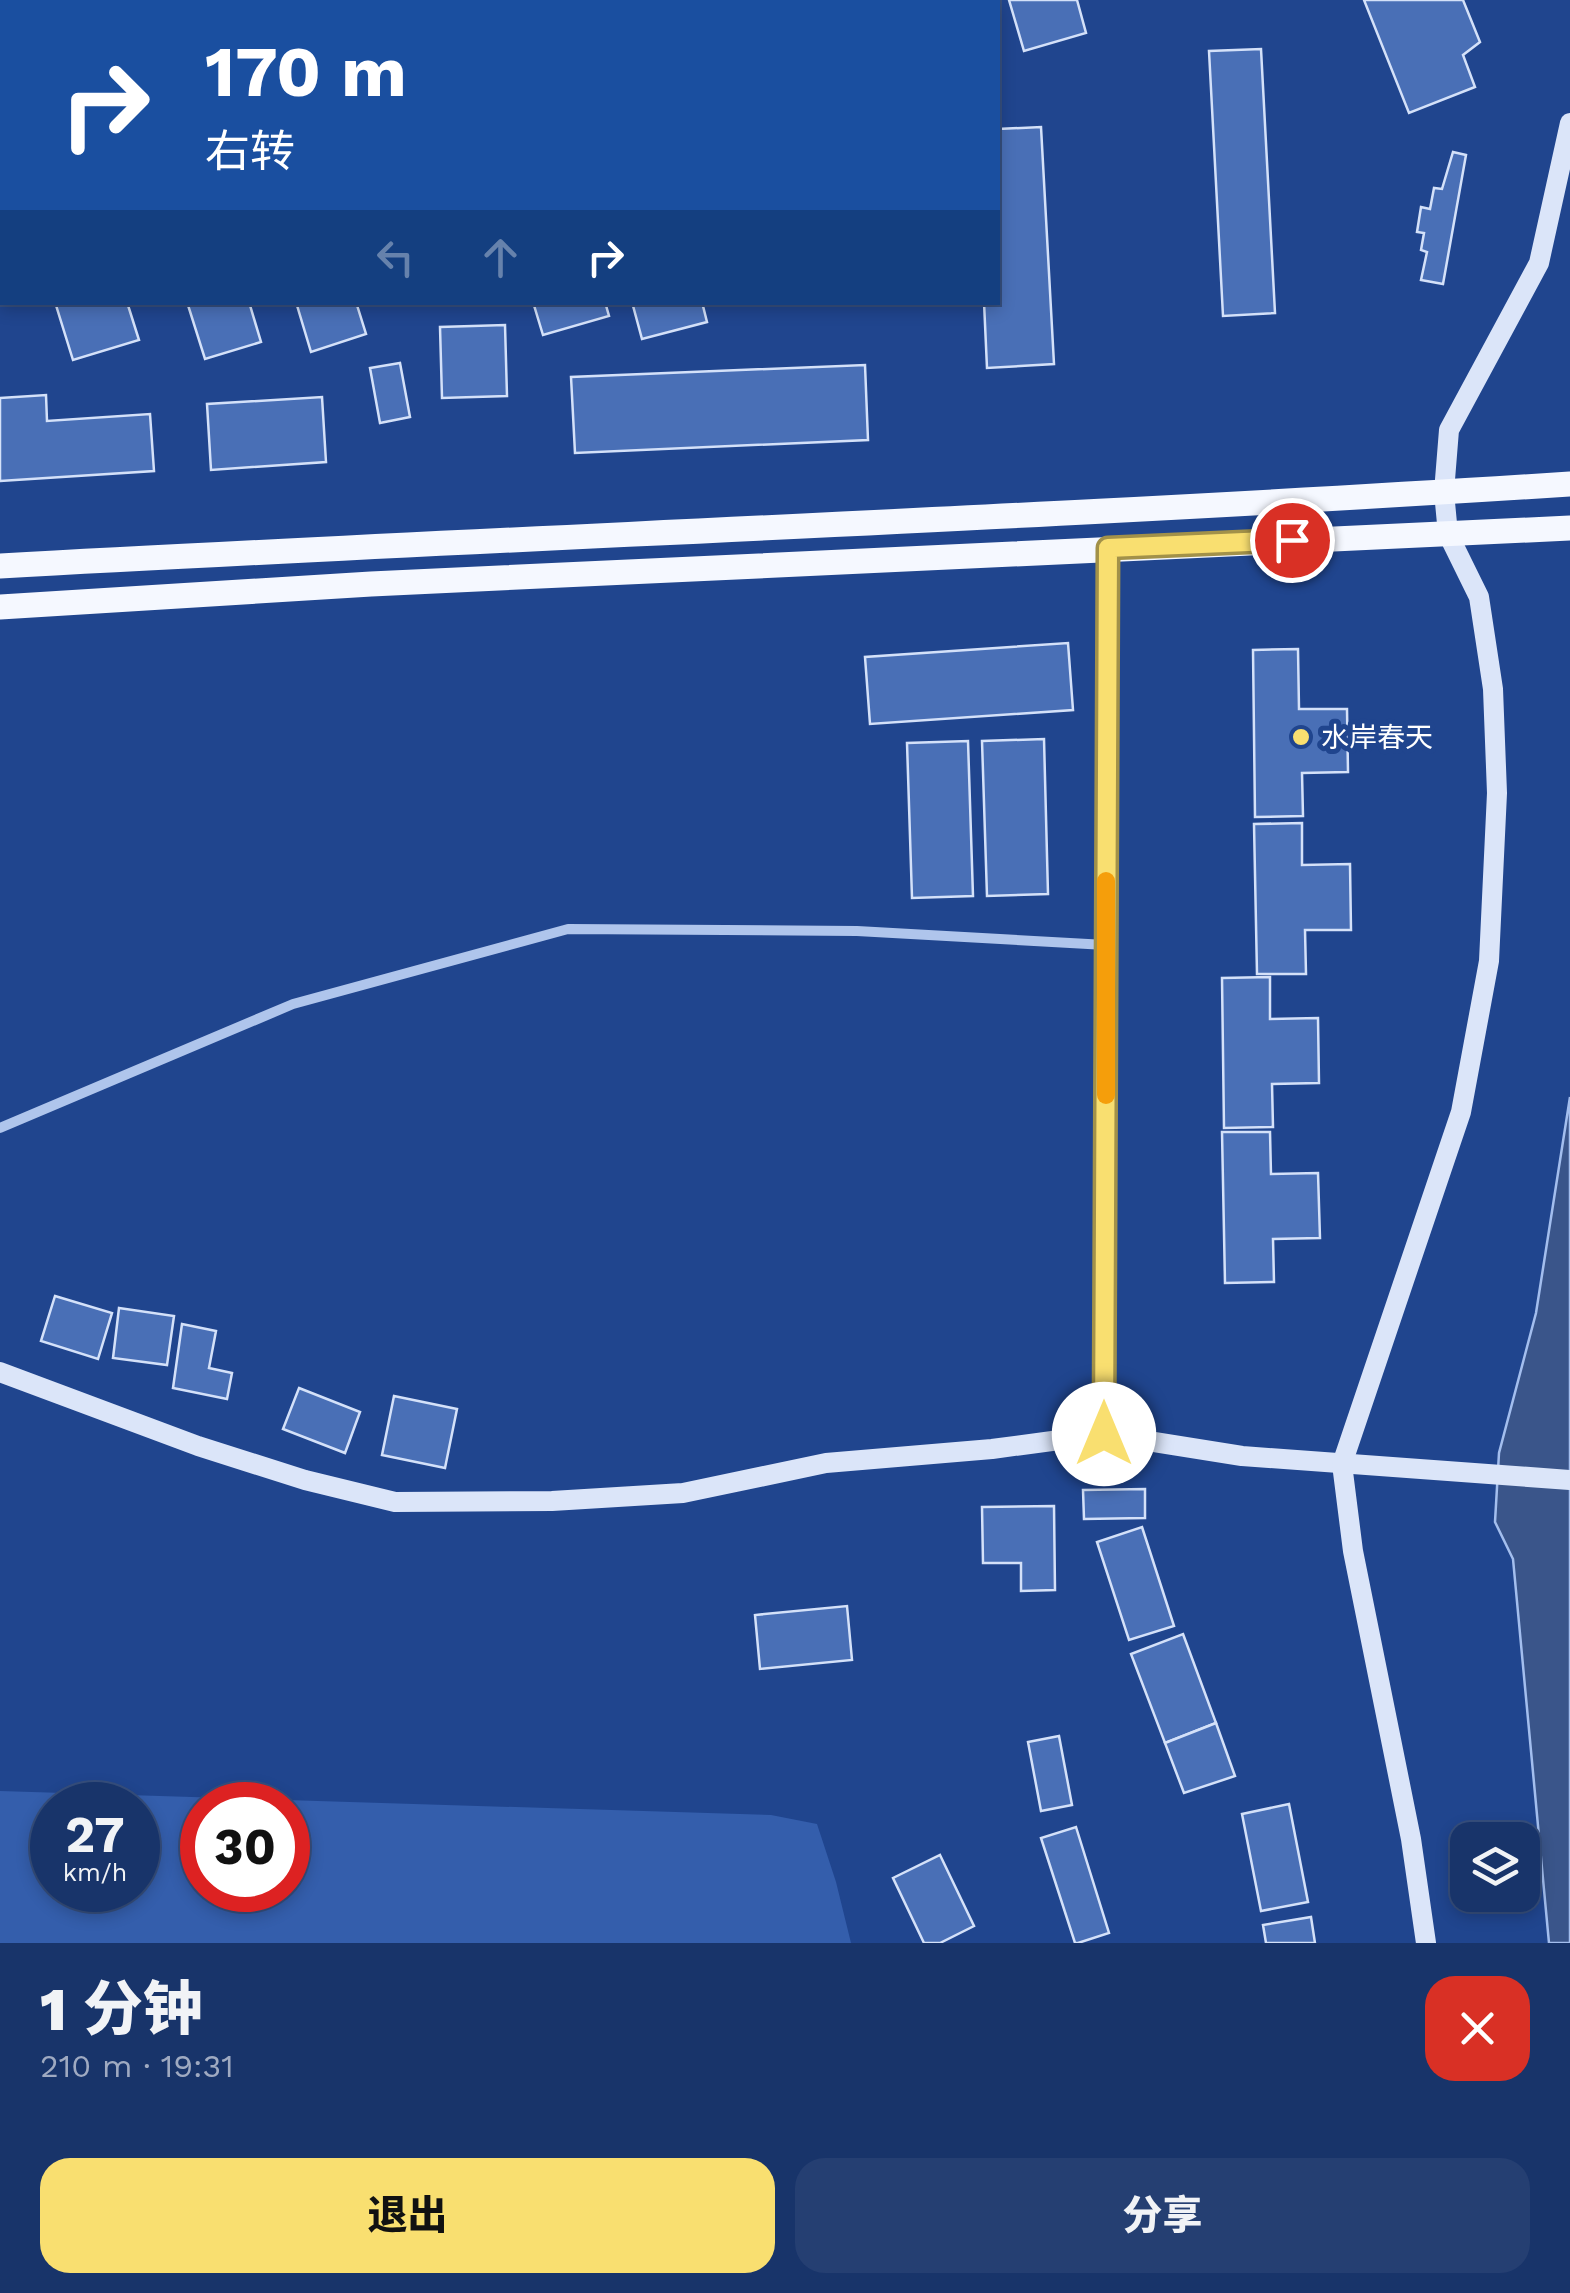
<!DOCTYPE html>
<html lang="zh">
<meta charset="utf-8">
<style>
:root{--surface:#18346a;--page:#253f72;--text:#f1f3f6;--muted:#9faac1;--line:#364f7e;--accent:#f9df70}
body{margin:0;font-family:"Work Sans","Noto Sans SC",sans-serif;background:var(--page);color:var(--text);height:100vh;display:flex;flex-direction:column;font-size:38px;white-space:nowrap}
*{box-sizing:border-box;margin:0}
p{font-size:32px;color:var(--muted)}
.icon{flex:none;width:55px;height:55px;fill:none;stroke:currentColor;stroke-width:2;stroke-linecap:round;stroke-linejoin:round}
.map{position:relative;height:1943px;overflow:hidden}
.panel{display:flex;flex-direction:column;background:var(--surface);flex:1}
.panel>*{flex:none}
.banner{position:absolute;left:0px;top:0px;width:1000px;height:305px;box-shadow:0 5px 15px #0003,0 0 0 2px var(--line);background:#1a4fa0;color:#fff;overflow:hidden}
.fabs{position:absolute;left:1450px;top:1822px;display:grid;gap:20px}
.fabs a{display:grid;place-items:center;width:90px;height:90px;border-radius:20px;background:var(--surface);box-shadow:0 5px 15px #0003,0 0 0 2px var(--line);font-size:50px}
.speed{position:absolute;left:30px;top:1782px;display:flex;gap:20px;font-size:50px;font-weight:700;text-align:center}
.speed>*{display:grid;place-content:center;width:130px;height:130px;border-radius:50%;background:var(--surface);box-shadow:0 5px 15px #0003,0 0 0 2px var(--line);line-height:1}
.speed small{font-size:25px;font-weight:400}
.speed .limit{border:15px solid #d22;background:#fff;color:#111}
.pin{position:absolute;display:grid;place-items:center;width:85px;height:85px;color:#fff;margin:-42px;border:5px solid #fff;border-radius:50%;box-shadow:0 2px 10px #0007}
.me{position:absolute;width:110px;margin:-55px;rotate:0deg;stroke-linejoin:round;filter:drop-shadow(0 0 8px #0008)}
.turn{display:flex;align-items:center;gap:35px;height:210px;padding:0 40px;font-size:45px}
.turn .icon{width:130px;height:130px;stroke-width:2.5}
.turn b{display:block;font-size:70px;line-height:85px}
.lanes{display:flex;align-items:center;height:95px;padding:0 40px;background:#0003;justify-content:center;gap:50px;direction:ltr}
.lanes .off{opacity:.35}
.round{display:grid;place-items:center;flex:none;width:105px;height:105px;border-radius:30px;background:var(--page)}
.head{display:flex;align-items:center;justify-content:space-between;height:170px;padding:0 40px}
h1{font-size:60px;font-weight:800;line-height:75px}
.cta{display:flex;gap:20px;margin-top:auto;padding:20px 40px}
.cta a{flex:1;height:115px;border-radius:30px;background:var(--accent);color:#111;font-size:40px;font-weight:800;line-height:115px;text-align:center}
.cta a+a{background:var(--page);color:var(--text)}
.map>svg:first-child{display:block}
.green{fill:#345eac;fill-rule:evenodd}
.water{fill:#3a558a;stroke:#a3beee;stroke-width:2.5}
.building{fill:#496fb6;stroke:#d4e1f9;stroke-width:2.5}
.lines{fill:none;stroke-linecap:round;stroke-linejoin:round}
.street{stroke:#afc5ec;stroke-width:10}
.secondary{stroke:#dbe5f9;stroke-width:20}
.primary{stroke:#f5f8ff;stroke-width:25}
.route-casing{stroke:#a29149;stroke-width:25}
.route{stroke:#f9df70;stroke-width:18}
.slow{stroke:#f59e0b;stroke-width:18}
.poi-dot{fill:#f9df70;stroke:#20458e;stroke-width:4}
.labels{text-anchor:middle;stroke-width:10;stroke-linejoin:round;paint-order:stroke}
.poi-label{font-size:28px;fill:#fff;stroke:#20458e;text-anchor:start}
</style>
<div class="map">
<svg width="1570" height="1943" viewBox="0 0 1570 1943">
<rect width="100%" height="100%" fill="#20458e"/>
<path class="green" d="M0 1791 771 1815 817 1824 836 1882 851 1943H0ZM52 1805H138V1890H52ZM202 1805H288V1890H202Z"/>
<path class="water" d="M1570 1097V1943H1549L1513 1559 1495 1522 1499 1453 1536 1313Z"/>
<g class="building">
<path d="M266 0H397L398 2H262Z"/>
<path d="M1009 0H1077L1086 33 1024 51Z"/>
<path d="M1364 0H1463L1480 42 1463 55 1475 87 1409 113Z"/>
<path d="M1261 49 1275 313 1223 316 1209 51Z"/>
<path d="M1041 127 1054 364 987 368 984 302H998V129Z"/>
<path d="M1453 152 1466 155 1443 284 1421 280 1427 252 1421 250 1424 233 1417 232 1421 207 1430 209 1434 188 1442 189Z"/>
<path d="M55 302H127L139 340 73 360Z"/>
<path d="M187 302H249L261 342 205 359Z"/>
<path d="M296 302H356L366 334 311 352Z"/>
<path d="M533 302H605L609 316 543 335Z"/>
<path d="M632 302H702L707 322 642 339Z"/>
<path d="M505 325 507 396 442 398 440 327Z"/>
<path d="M400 363 410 417 380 423 370 368Z"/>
<path d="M865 365 868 440 575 453 571 377Z"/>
<path d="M46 395 47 421 150 414 154 471 0 481V398Z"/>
<path d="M322 397 326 462 211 470 207 404Z"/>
<path d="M1068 643 1073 710 870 724 865 657Z"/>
<path d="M1298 649 1299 709H1347L1348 772 1302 773 1303 816 1255 817 1253 650Z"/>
<path d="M1044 739 1048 894 987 896 982 741Z"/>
<path d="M968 741 973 896 912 898 907 743Z"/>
<path d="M1302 823V865L1350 864 1351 930H1305L1306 974H1257L1254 824Z"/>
<path d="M1270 977V1019L1318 1018 1319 1083 1272 1084 1273 1127 1224 1128 1222 978Z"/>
<path d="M1222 1132H1270L1271 1174 1318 1173 1320 1238 1273 1239 1274 1282 1225 1283Z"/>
<path d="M55 1296 112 1313 98 1359 41 1341Z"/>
<path d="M119 1308 174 1316 167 1365 113 1358Z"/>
<path d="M182 1324 216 1331 209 1368 232 1373 227 1399 173 1388Z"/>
<path d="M299 1388 360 1412 345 1453 283 1429Z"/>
<path d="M394 1396 457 1409 445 1468 382 1455Z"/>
<path d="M1145 1489V1518L1084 1519 1083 1490Z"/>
<path d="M1054 1506 1055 1590 1021 1591V1563H983L982 1507Z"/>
<path d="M1142 1527 1174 1626 1129 1640 1097 1542Z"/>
<path d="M847 1606 852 1660 760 1669 755 1615Z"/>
<path d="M1183 1634 1216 1723 1165 1743 1131 1654Z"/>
<path d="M1216 1723 1235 1776 1184 1793 1165 1743Z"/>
<path d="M1059 1736 1072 1805 1041 1811 1028 1742Z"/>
<path d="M1289 1804 1308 1902 1261 1911 1242 1814Z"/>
<path d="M1076 1827 1109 1933 1078 1943H1075L1041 1838Z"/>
<path d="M940 1855 974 1926 940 1943H924L893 1878Z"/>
<path d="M1311 1917 1315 1943H1266L1263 1925Z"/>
</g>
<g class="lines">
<g class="street">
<path d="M0 1128 293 1004 568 929 857 931 1106 945"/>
<path d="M1104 1434 1108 550"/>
</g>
<g class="secondary">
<path d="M0 1372 198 1446 305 1480 395 1502 552 1501 683 1493 826 1463 992 1449 1104 1434 1242 1456 1570 1480"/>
<path d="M1426 1943 1411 1839 1353 1551 1342 1464 1461 1112 1489 961 1497 793 1493 689 1479 597 1448 534 1444 492 1449 430 1539 263 1570 123"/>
</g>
<g class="primary">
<path d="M76 2 79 0"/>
<path d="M137 2 140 0"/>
<path d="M0 53 2 52"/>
<path d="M0 95 2 94"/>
<path d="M0 566C523 537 1047 518 1570 484"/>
<path d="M0 607 371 584 1570 528"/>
</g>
</g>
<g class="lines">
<g class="route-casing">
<path id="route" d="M1104 1434 1108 548 1292 540"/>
</g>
<use href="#route" class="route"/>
<path class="slow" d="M1106 1095V881"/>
</g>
<circle class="poi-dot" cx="1301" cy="737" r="10"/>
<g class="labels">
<g class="poi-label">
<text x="1321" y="747">水岸春天</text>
</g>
</g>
</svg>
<div class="fabs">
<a><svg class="icon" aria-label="layers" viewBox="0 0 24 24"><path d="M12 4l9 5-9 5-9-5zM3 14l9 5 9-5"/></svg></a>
</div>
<div class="speed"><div>27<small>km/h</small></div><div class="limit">30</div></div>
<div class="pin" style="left:1292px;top:540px;background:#d93025"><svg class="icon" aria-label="arrive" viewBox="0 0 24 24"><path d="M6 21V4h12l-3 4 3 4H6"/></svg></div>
<svg class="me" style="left:1104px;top:1434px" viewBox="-20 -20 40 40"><circle r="19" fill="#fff"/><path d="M0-13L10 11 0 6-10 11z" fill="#f9df70"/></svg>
<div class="banner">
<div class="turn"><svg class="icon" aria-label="right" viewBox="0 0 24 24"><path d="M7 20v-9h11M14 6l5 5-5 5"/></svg><div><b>170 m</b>右转</div></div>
<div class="lanes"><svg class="icon off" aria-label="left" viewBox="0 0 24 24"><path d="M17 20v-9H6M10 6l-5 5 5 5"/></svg><svg class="icon off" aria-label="ahead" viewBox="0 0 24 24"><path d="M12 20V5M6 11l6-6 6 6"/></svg><svg class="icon" aria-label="right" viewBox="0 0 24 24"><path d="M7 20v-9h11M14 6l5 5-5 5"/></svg></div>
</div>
</div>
<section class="panel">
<div class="head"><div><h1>1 分钟</h1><p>210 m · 19:31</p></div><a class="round" style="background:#d93025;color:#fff"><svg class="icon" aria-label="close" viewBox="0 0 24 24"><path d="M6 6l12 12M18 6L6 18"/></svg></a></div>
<div class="cta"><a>退出</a><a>分享</a></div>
</section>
